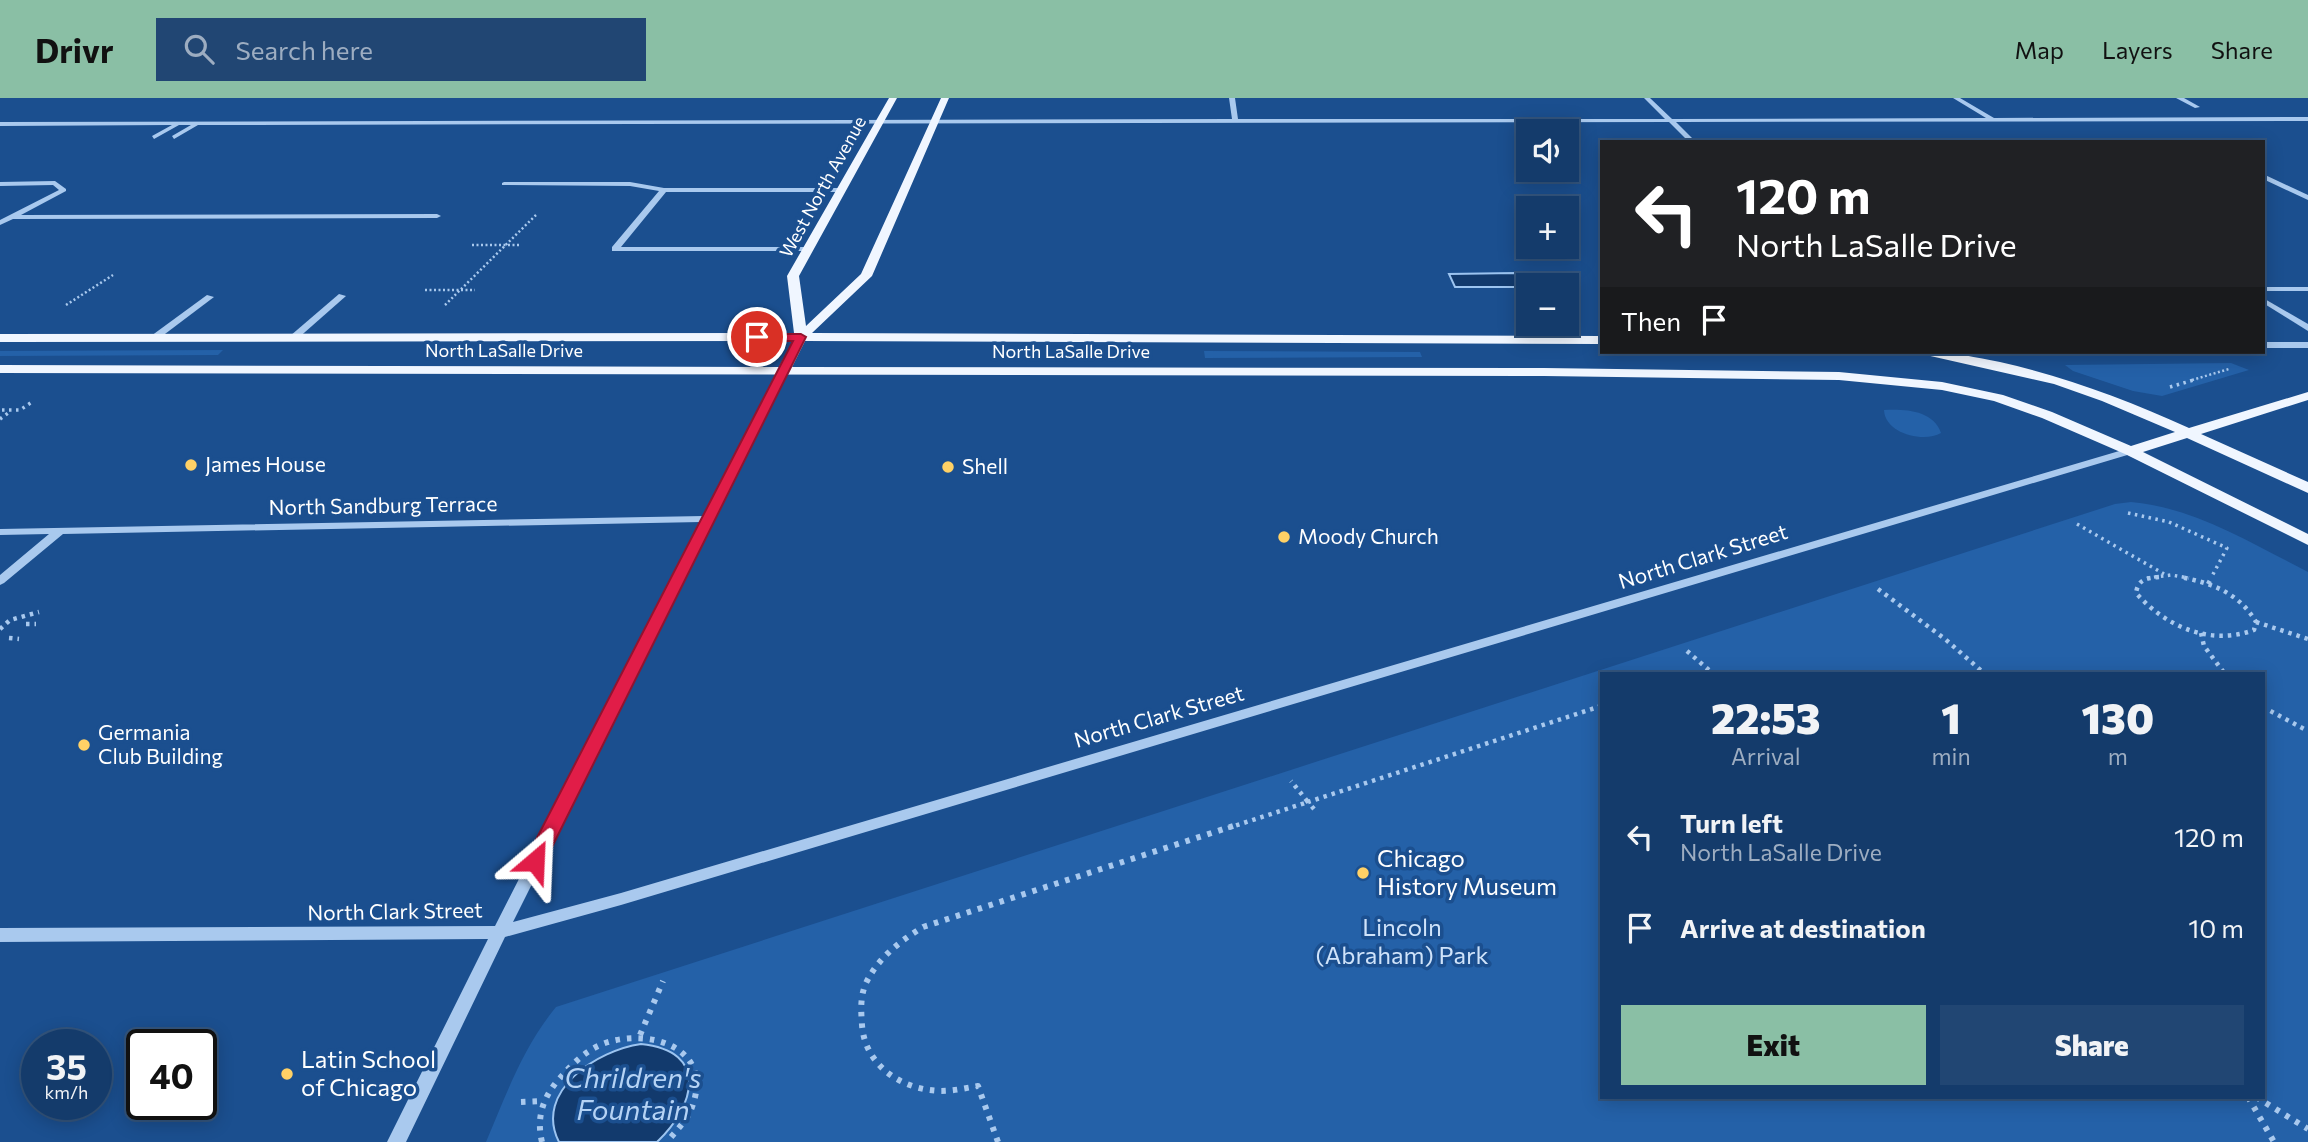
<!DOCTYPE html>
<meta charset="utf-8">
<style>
:root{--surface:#143b6b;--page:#214673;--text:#f1f3f6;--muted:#9dadc1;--line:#33557e;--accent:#8abfa5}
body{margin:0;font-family:Commissioner,sans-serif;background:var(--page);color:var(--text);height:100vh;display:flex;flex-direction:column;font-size:26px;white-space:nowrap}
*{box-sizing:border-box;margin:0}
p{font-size:23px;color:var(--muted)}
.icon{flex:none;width:38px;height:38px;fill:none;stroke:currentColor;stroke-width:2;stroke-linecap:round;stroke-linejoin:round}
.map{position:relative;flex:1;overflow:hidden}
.details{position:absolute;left:1600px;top:574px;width:665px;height:427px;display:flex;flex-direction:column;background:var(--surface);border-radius:0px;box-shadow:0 4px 18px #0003,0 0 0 2px var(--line)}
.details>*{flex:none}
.top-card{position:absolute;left:1600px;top:42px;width:665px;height:214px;border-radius:0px;box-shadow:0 4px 18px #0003,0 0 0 2px var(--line);background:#202124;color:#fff;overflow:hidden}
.tools{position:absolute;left:1516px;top:21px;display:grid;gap:14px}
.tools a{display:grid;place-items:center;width:63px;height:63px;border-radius:0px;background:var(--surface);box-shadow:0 4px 18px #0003,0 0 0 2px var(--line);font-size:35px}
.speed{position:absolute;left:21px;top:931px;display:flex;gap:14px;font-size:35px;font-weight:700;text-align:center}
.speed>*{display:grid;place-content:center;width:91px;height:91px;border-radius:50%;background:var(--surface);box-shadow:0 4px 18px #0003,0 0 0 2px var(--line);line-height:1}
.speed small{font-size:18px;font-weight:400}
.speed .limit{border:4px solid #111;border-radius:10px;background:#fff;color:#111}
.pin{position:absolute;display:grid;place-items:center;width:60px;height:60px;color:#fff;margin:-30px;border:4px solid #fff;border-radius:50%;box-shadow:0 2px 7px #0007}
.me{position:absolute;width:77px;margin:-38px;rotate:26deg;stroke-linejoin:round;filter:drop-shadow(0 0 5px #0008)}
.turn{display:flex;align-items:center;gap:24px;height:147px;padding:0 21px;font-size:32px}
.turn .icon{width:91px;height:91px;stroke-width:2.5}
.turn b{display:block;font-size:49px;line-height:60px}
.then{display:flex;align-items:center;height:66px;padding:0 21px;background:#0003;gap:14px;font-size:26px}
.eta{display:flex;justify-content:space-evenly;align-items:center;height:119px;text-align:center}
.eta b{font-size:42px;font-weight:800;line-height:49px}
.cta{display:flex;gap:14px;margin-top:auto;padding:14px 21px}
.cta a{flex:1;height:80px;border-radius:0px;background:var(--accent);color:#111;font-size:28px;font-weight:800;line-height:80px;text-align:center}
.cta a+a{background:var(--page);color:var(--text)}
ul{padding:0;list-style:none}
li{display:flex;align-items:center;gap:21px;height:91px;padding:0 21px}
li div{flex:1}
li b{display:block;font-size:26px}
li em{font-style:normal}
header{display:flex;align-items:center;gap:42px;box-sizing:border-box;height:98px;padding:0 35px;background:var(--accent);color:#111}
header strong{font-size:33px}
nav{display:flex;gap:38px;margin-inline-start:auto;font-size:24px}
.search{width:490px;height:63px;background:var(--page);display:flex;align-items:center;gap:18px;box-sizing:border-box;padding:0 24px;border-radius:0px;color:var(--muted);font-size:26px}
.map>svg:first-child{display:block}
.green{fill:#2461a8;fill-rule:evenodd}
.water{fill:#123a6d;stroke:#9cc4f0;stroke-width:2}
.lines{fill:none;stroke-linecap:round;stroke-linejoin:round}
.path-far3{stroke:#a9c9ee;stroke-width:2.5;stroke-dasharray:2 2.5;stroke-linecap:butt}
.path-far2{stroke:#a9c9ee;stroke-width:3.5;stroke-dasharray:2.5 4.5;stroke-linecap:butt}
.path-far1{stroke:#a9c9ee;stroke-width:4.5;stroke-dasharray:3.5 5;stroke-linecap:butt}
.path{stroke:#a9c9ee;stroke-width:6;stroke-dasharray:4.5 7;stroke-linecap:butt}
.minor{fill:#a9c9ee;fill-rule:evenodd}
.major{fill:#f0f6ff;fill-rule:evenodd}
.route{fill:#e11d48;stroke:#92132f;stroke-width:2}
.poi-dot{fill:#ffd166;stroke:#1b4f8f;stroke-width:2.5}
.labels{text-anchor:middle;stroke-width:7;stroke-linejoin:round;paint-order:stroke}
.far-street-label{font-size:18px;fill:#fff;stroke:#1b4f8f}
.poi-label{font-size:21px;fill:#fff;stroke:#1b4f8f;text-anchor:start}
.street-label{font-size:21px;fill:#fff;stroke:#1b4f8f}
.near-poi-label{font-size:24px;fill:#fff;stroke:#1b4f8f;text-anchor:start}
.near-park-label{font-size:24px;fill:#cfe3fa;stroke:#1b4f8f}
.near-water-label{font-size:28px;font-style:italic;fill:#b5d3f5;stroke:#1b4f8f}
</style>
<header>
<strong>Drivr</strong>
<div class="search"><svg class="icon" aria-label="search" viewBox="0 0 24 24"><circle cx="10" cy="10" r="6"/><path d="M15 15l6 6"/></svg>Search here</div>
<nav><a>Map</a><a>Layers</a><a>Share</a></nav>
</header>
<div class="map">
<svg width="2308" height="1044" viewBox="0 0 2308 1044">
<rect width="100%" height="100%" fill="#1b4f8f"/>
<g class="green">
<path d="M223 252 218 257 0 258V253Z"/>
<path d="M1204 253 1420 254 1422 259 1205 260Z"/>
<path d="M2231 265 2249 272 2162 298 2133 293 2073 273 2065 267Z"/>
<path d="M1884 312C1905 311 1933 312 1941 335 1924 345 1885 336 1884 312Z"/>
<path d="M2131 404C2193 409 2253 446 2308 474V1044H486C506 997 523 949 556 909L2115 406ZM1601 576H2263V999H1601Z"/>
</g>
<g class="water">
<path d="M1515 175 1523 189H1455L1449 176Z"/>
<path d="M641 946C710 953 695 1008 657 1044H559C533 993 598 952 641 946Z"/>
</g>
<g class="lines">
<g class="path-far3">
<path d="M472 147H521"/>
<path d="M425 192H475"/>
<path d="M66 207 113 177"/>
<path d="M445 207 536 117"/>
<path d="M2192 282 2229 271"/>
</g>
<g class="path-far2">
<path d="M2170 289 2197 281"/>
<path d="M2 312H20L32 304"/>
<path d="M0 321 11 313"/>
<path d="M2128 415 2169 424 2227 450 2211 480"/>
<path d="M2077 426 2164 476"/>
<path d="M2147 480 2171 477 2189 480"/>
</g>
<g class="path-far1">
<path d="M2159 479C2147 480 2138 481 2136 495 2166 529 2210 548 2254 532L2256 524C2239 495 2212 485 2180 479"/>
<path d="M2208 486 2212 479"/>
<path d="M1878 491 1945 541 1985 576"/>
<path d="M2256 524 2308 541"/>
<path d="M26 526H36"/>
<path d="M0 531 10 522 39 514"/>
<path d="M2201 535 2204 548 2225 576"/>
<path d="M9 540 19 541"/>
<path d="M1687 553 1710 573 1701 576"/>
<path d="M2263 609 2308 633"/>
<path d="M1314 711 1308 704 1601 608"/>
<path d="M1228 730 1308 704 1291 683"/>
</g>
<g class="path">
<path d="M640 937 663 883"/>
<path d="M2248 999 2274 1044"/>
<path d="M2256 999 2308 1031"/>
<path d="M521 1004 544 1003"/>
<path d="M542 1044C536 1019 543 999 560 980 574 964 590 948 612 943 657 932 713 953 692 1009 688 1021 675 1034 667 1044"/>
<path d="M998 1044 978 988C966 990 953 993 941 993 902 992 865 968 862 927 861 912 860 899 866 885 878 860 900 843 923 829L1233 728"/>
</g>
<g class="minor">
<path d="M1229 0H1235L1238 21H1665L1644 0H1650L1672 21 1986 20 1953 0H1960L1994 20 2308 19V23L1676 24 1696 44H1689L1669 24 198 27 174 41 172 38 191 27H179L154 41 152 38 172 27 0 28V24L1232 21Z"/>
<path d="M2176 0H2184L2200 9 2195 10Z"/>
<path d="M2263 76 2308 97V102L2263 81Z"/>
<path d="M55 83 66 91V93L21 117 437 116 441 118 437 120 13 121 0 127V122L59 92 53 87 0 88V84Z"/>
<path d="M504 84H630L664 90H842L845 92 842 94H666L621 149H812V153H612V149L659 93 630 88 502 87V85Z"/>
<rect x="2263" y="189" width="45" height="4"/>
<path d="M339 196 346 198 296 242H290V238Z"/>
<path d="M207 197 214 199 157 242H151V238Z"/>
<path d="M2263 200 2308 226V233L2263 205Z"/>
<rect x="2263" y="244" width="45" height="6"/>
<path d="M784 269 789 272 513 824 621 795 2126 351H2134L2135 353 2134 355 621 807 505 839 406 1044H387L488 841 0 844V830L495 828 701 424 63 436 4 485 0 487V477L49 436 0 437V431L704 418 779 272Z"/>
</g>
<path class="major" d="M889 0H897L799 178 806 228 861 176 941 0H949L872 178 812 235 1601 238V246L805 243 792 269 1544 270 1839 274 1942 284 2003 297 2052 314 2131 348 2175 334 2102 303 2054 286 1926 257 1925 254C1950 253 1974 259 2000 264 2066 279 2128 302 2189 330L2308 294V302L2201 336 2308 384V395L2187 340 2143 354 2308 436V447L2125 356 2042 320 1994 303 1942 292 1839 282 1544 278 0 275V267L779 269 793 243 0 244V236L794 235 787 178Z"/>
</g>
<path class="route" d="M801 236 806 239 545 763 542 769 535 771 528 769 525 763 793 243H757L752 239 757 236Z"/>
<g class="poi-dot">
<circle cx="191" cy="367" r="7"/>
<circle cx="948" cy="369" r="7"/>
<circle cx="1284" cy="439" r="7"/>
<circle cx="84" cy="647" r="7"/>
<circle cx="1363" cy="775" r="7"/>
<circle cx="287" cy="976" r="7"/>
</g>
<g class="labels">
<g class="far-street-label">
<text transform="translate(823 89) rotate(-61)" y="6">West North Avenue</text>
<text x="504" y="259">North LaSalle Drive</text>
<text x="1071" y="260">North LaSalle Drive</text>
</g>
<g class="poi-label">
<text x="205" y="374">James House</text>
<text x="962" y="376">Shell</text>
<text x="1298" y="446">Moody Church</text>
<text x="98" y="642">Germania<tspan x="98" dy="24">Club Building</tspan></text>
</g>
<g class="street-label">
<text transform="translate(383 408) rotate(-1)" y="7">North Sandburg Terrace</text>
<text transform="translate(1703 459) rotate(-17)" y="7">North Clark Street</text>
<text transform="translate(1159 619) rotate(-16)" y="7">North Clark Street</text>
<text transform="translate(395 814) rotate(-1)" y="7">North Clark Street</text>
</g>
<g class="near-poi-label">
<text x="1377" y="769">Chicago<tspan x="1377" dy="28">History Museum</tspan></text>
<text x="301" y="970">Latin School<tspan x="301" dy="28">of Chicago</tspan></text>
</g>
<g class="near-park-label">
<text x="1402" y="838">Lincoln<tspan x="1402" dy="28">(Abraham) Park</tspan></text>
</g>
<g class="near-water-label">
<text x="633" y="990">Chrildren's<tspan x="633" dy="32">Fountain</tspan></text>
</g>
</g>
</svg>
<div class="tools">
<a><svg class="icon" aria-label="sound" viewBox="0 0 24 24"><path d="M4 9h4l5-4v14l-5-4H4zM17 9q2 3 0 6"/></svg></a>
<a>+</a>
<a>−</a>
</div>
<div class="speed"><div>35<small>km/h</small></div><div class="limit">40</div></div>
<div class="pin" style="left:757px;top:239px;background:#d93025"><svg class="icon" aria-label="arrive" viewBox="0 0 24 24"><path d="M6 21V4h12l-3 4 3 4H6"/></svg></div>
<svg class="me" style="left:535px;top:763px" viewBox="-20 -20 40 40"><path d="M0-17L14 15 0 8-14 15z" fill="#e11d48" stroke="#fff" stroke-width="4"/></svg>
<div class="top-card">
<div class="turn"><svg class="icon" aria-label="left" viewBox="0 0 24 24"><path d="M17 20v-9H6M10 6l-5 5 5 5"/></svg><div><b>120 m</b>North LaSalle Drive</div></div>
<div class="then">Then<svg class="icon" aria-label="arrive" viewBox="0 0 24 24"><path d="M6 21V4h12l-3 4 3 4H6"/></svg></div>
</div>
<section class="details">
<div class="eta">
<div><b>22:53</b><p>Arrival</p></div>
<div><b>1</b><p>min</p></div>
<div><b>130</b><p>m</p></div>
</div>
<ul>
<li><svg class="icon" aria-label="left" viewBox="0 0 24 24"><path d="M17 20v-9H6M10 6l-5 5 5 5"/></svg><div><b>Turn left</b><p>North LaSalle Drive</p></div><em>120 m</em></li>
<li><svg class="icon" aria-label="arrive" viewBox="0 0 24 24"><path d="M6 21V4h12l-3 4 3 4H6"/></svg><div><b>Arrive at destination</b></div><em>10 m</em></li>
</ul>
<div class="cta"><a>Exit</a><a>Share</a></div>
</section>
</div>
